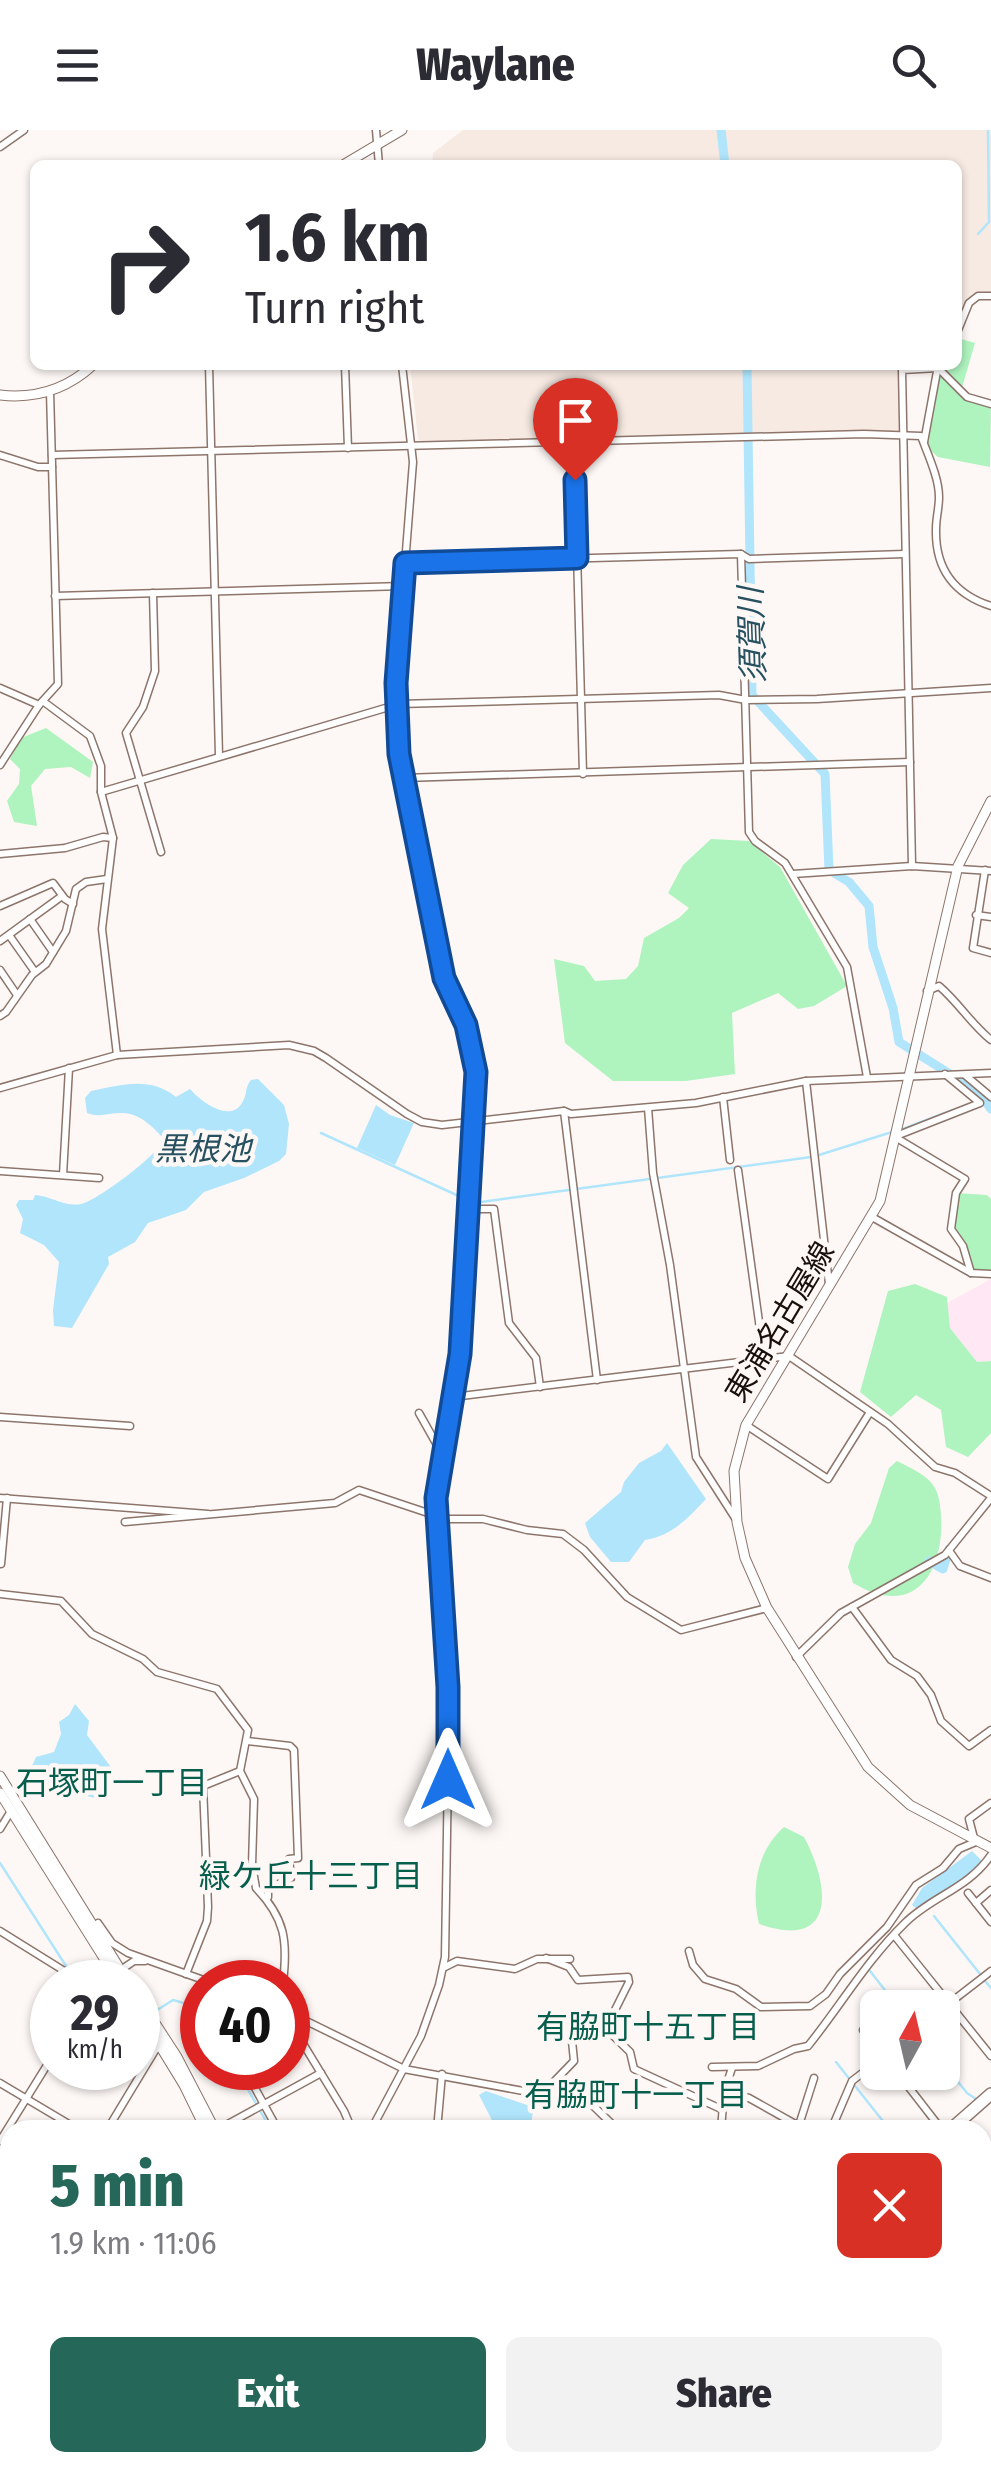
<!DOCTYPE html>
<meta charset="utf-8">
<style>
:root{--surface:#fff;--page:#f2f2f3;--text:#2b2b33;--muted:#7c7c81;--accent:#256758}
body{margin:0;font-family:"Fira Sans Condensed","Noto Sans JP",sans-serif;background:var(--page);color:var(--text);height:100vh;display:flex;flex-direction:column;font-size:38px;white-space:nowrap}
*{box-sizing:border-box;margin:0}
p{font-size:32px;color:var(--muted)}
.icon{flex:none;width:55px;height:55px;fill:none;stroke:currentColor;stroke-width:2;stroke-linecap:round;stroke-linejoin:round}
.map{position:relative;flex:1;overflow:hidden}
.details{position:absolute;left:0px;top:1990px;width:992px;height:352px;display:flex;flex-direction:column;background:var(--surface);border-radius:30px 30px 0 0;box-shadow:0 2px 8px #0004}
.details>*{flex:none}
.hud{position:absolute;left:30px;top:30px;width:932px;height:210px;border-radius:15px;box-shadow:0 2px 8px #0004;background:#fff;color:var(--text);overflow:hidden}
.needle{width:65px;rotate:8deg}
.buttons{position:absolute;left:860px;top:1860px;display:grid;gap:20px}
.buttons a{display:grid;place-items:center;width:100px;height:100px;border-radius:15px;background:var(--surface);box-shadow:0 2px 8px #0004;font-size:50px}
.speed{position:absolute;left:30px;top:1830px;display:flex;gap:20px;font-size:50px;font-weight:700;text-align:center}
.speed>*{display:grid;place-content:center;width:130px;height:130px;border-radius:50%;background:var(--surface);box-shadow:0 2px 8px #0004;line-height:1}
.speed small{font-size:25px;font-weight:400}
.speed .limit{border:15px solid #d22;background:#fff;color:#111}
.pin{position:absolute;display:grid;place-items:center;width:85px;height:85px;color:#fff;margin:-102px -42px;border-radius:50% 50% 50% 0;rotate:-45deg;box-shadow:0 0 10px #0007}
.pin .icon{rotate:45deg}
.me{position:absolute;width:110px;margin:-55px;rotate:0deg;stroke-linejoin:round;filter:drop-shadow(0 0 8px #0008)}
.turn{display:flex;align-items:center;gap:35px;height:210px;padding:0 50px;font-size:45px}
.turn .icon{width:130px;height:130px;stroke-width:2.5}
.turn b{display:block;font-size:70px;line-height:85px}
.round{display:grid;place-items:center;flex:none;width:105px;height:105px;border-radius:15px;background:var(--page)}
.head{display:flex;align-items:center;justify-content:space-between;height:170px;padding:0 50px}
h1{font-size:60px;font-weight:800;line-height:75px;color:var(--accent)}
.action{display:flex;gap:20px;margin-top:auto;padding:20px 50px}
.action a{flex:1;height:115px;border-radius:15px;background:var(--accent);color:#fff;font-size:40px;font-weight:800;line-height:115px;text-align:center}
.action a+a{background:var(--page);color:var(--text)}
header{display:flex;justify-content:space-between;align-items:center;height:130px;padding:0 50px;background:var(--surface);font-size:45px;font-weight:800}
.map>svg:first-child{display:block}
.built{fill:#f7eae3}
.education{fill:#ffe7f4}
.green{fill:#aff3bf}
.water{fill:#b0e5fc}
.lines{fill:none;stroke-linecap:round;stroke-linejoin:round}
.stream{stroke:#b0e5fc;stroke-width:2.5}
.river{stroke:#b0e5fc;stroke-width:9}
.minor-casing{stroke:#8d756b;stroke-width:9}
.major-casing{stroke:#8d756b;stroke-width:11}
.highway-casing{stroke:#8d756b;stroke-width:14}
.minor{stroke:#fff;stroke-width:6}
.major{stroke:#fff;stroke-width:9}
.highway{stroke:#fff;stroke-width:11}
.route-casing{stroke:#114b97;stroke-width:25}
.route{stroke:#1a73e8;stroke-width:18}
.labels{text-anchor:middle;stroke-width:9;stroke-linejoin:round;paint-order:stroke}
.street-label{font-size:30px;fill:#19100c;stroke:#fdf8f5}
.water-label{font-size:32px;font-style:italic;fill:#275161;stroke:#fdf8f5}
.neighbourhood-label{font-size:32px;fill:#065e4d;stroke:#fdf8f5}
</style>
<header><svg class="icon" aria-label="menu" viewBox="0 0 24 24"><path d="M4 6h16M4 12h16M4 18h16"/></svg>Waylane<svg class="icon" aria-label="search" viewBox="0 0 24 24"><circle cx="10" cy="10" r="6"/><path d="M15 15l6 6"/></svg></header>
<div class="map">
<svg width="991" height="2342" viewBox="0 0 991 2342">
<rect width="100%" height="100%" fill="#fdf8f5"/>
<g class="built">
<path d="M463 0H991V166H978L969 173 958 197V35H432L433 23Z"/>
<path d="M410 235H938L902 241 903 306 888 301 422 312 418 309Z"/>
</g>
<path class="education" d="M991 1149V1231L977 1232 950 1198 947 1173Z"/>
<g class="green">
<path d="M958 208 975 213 961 261 991 273 990 337 938 327 924 315 939 235H958Z"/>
<path d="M46 598 93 632 90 648 71 637 45 639 31 656 37 696 14 692 7 671 19 654 20 639 10 629 21 608Z"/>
<path d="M711 709 749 711 780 737 847 856 814 876 798 879 778 863 732 883 735 944 686 951H613L565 913 554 829 584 836 595 851 626 849 638 836 644 808 679 788 689 778 668 763 683 735Z"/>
<path d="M956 1063 987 1065 991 1069V1144L971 1143 963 1117 951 1099Z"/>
<path d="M915 1154 947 1167 950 1198 977 1232 991 1231V1303L968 1327 946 1317 941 1280 916 1265 891 1287 860 1262 888 1161Z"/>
<path d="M897 1331C910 1338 927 1344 935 1358 941 1369 942 1391 941 1404 936 1459 903 1483 853 1453L848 1437 855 1414 871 1393 889 1338Z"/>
<path d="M784 1697 804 1707C831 1757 836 1821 759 1794 751 1759 756 1722 784 1697Z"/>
</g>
<g class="water">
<path d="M258 949 284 975 289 994 286 1024 279 1031 244 1048 204 1062 186 1080 148 1093 135 1112 108 1127 109 1134 72 1198 54 1196 53 1180 59 1132 44 1115 20 1103 23 1089 16 1075 19 1070H33L35 1065C51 1066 64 1077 81 1074 95 1072 160 1024 164 1009 153 997 139 982 121 983 108 983 100 988 87 983L85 968 91 961C121 955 150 946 176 967L190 959C200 971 232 995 243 971 248 962 244 959 251 950Z"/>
<path d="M376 975 390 985 414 993 395 1035 357 1018Z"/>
<path d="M667 1313 706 1369C688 1388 672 1406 645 1410L629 1432H611L590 1407 585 1393 621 1362 624 1352 639 1333 661 1321Z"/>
<path d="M75 1574 89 1591 87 1605 113 1640 108 1644 100 1669 69 1662 28 1645 36 1627 54 1622 61 1604 59 1592 69 1585Z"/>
<path d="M972 1721 982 1731C968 1752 939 1768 917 1779L912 1775 922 1758Z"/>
<path d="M486 1961 530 1976 533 1982 530 2000H497L479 1965Z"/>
</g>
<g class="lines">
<g class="stream">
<path d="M978 104 989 92 988 0"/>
<path d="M900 1000 953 980"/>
<path d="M321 1003 474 1073 811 1027"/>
<path d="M819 1025 892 1002"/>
<path d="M0 1733 66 1836 89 1852"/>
<path d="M934 1786 980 1844"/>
<path d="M870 1841 899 1878"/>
<path d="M985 1851 991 1858"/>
<path d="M154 1882 173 1870 202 1878"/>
<path d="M836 1932 890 2000"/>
<path d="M942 1932 967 1963 976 1969"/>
<path d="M236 1938 271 2000"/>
<path d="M982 2064 991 2067"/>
<path d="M982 2153 991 2156"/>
<path d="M982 2241 991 2244"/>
<path d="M982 2330 991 2333"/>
<path d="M240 2332 242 2342"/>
<path d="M854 2340V2342"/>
</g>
<g class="river">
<path d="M721 0 725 35"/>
<path d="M747 235 752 565 825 644 829 740 849 752 869 776 873 817 893 878 899 912 966 954 983 968 991 979"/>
<path d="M929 1431 943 1439 949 1419"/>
</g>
<g class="minor-casing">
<g id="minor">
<path d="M376 0 379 35"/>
<path d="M0 17 24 0"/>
<path d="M958 200 969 173 978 166H991"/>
<path d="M209 235 219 626"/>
<path d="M345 235 348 318"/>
<path d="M574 312 583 644"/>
<path d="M924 312 938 236"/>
<path d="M0 325 38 337H52"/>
<path d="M52 325 864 304 921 306C928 325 939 348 939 367 939 378 936 388 936 399 935 439 954 464 991 476"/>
<path d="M741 424 749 702 755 711 785 733 847 837 867 947"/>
<path d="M405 433 741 424 749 429 905 424"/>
<path d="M153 463 155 541 143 577 126 603 161 722"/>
<path d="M55 466 404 456"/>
<path d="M0 558 39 575"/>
<path d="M44 572 90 606 101 636V662L113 708 102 799 117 925"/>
<path d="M0 635 39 575 58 554 50 261"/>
<path d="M403 648 910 632"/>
<path d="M101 662 399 574 719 565 746 570 817 569 991 558"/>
<path d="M0 724 65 718 103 707 113 708"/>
<path d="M912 736 902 240 938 238 967 267 991 274"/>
<path d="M985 740 973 818 991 823"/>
<path d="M793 744 912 736 991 741"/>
<path d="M0 776 53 753 65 769 73 774"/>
<path d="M976 785 991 787"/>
<path d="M30 789 53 822"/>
<path d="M9 805 35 842"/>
<path d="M0 811 62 766"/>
<path d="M0 840 17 865"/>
<path d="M927 861 939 856C959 873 971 894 991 910"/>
<path d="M0 886 6 882 32 845 46 834 66 801 76 759 86 752 107 749"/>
<path d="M965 945 991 967"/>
<path d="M806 951 829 1154"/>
<path d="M0 958 117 925 289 915 314 921 326 928 407 984 422 992 442 995 564 981 571 984 696 973 806 951 991 943"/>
<path d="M723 967 730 1030"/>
<path d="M648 978 653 1043 670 1135 696 1327 737 1391"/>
<path d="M564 981 597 1250"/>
<path d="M896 1006 980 973 945 944"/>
<path d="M895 1007 965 1049 956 1063 951 1099 963 1116 971 1143"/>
<path d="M738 1040 764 1228"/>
<path d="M0 1041 99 1048"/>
<path d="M63 1045 69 938"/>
<path d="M468 1079H494L509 1193 536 1228 540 1257"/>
<path d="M872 1087 971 1143 991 1144"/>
<path d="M453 1267 789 1226 888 1294 935 1337 955 1343 991 1366"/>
<path d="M419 1283 441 1322"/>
<path d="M0 1287 130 1296"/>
<path d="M746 1295 828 1349 870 1282"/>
<path d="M0 1368 208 1384"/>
<path d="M125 1392 335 1373 359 1360 446 1389H483L527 1400 563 1404 584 1420 627 1467 681 1500 767 1478"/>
<path d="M950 1422 960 1436 991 1448"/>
<path d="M1 1434 7 1368"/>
<path d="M0 1464 61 1471 92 1504 143 1529 157 1542 217 1559 248 1600 240 1641 254 1669 252 1735 256 1758C285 1788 288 1811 283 1852"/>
<path d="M852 1477 891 1530 917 1546 931 1565 941 1591 969 1616 991 1600"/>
<path d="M796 1527 841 1483 945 1425 991 1368"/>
<path d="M247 1611 290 1616 294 1620 298 1728 289 1729 291 1748 268 1759V1767"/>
<path d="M0 1699 11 1681"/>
<path d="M974 1708 969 1689 991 1673"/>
<path d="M968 1763 991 1792"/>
<path d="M976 1773 991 1760"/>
<path d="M94 1796 98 1793 112 1813 128 1823 209 1852"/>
<path d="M0 1801 82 1852"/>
<path d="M894 1805 991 1926"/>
<path d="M689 1821 693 1835 705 1849 736 1859 761 1877 810 1876 826 1864 840 1844 887 1797 916 1755 943 1738 959 1719 978 1711"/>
<path d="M546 1828 569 1837 578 1850 628 1847 629 1852 606 1898"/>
<path d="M443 1838 457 1831 515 1839 537 1829H570"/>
<path d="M186 1844 207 1791 208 1777 203 1656 240 1641"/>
<path d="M103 1852 134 1831H145"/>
<path d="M942 1879 991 1841"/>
<path d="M288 1882 404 1939 534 1963 579 1962 618 2000"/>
<path d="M288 1889 344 1981 352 2000"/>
<path d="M863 1900 878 1917"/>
<path d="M712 1937 758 1936 794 1919 808 1916C841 1875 867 1830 905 1793 932 1766 968 1759 991 1725"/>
<path d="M244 1938 278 2000"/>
<path d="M897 1942 942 2000"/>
<path d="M0 1953 79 2000"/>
<path d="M544 1962 574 1931 572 1911 575 1902 597 1890 630 1922 634 1939 721 1979"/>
<path d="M724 1962 749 1968 806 2000"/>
<path d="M376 1994 428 2000"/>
<path d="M799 1995 814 1948"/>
<path d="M107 2000 159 1914"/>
<path d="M217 2000 321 1943"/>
<path d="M371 2000 421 1906 439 1855 445 1827 449 1580 436 1368 460 1224 477 959C475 908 450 873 439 824L404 654 396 594 397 536 413 332 402 235"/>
<path d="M437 2000 442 1944"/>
<path d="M721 2000 724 1962 732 1938"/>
<path d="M831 2000 852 1951 878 1931"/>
<path d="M0 2011 52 1927"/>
<path d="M0 2178 10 2184"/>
<path d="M195 2332 196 2342"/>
<path d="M664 2332 673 2341"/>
<path d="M712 2332 776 2341"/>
<path d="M0 2337 22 2342"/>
<path d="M581 2338 596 2342"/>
</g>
</g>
<g class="major-casing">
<g id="major">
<path d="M343 35 402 0"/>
<path d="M0 265C35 269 67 259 93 235"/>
<path d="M991 671 958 736 880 1071 746 1295 734 1341 737 1392 745 1428 767 1478 868 1637 910 1675 991 1718"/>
<path d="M0 1646 128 1852"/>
<path d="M0 1663 119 1852"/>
<path d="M138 1867 177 1927 215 2000"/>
<path d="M138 1880 184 1955 206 2000"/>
<path d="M282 2332 283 2342"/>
<path d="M290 2332 291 2342"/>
<path d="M806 2342 818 2332"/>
</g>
</g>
<g class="highway-casing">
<g id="highway">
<path d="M950 2000 991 1964"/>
<path d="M844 2332 846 2342"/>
</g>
</g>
<use href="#minor" class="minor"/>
<use href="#major" class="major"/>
<use href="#highway" class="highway"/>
</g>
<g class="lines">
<g class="route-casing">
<path id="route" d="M448 1650V1557L436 1368 460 1224 476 942 466 895 444 848 399 624 396 553 405 433 577 428 575 350"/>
</g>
<use href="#route" class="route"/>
</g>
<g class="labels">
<g class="street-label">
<text transform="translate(780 1192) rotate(-59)" y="10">東浦名古屋線</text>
</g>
<g class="water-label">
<text transform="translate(752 505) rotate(-92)" y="11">須賀川</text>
<text x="203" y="1030">黒根池</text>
</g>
<g class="neighbourhood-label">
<text x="112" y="1664">石塚町一丁目</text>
<text x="311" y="1757">緑ケ丘十三丁目</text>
<text x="648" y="1908">有脇町十五丁目</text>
<text x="636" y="1976">有脇町十一丁目</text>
</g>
</g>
</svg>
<div class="buttons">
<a><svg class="needle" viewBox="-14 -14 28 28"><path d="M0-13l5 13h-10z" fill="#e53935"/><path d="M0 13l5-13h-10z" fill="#7c7c81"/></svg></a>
</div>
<div class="speed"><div>29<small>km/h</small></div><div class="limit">40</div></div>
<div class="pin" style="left:575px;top:350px;background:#d93025"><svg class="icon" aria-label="arrive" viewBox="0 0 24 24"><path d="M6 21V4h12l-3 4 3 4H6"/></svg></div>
<svg class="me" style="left:448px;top:1650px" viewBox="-20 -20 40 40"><path d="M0-17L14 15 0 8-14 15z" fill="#1a73e8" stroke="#fff" stroke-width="4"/></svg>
<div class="hud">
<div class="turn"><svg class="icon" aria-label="right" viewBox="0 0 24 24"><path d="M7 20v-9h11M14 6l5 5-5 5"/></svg><div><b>1.6 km</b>Turn right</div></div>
</div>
<section class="details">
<div class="head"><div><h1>5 min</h1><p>1.9 km · 11:06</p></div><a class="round" style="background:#d93025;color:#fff"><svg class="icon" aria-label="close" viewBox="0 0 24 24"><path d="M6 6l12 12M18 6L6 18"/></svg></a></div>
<div class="action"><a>Exit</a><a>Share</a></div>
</section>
</div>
